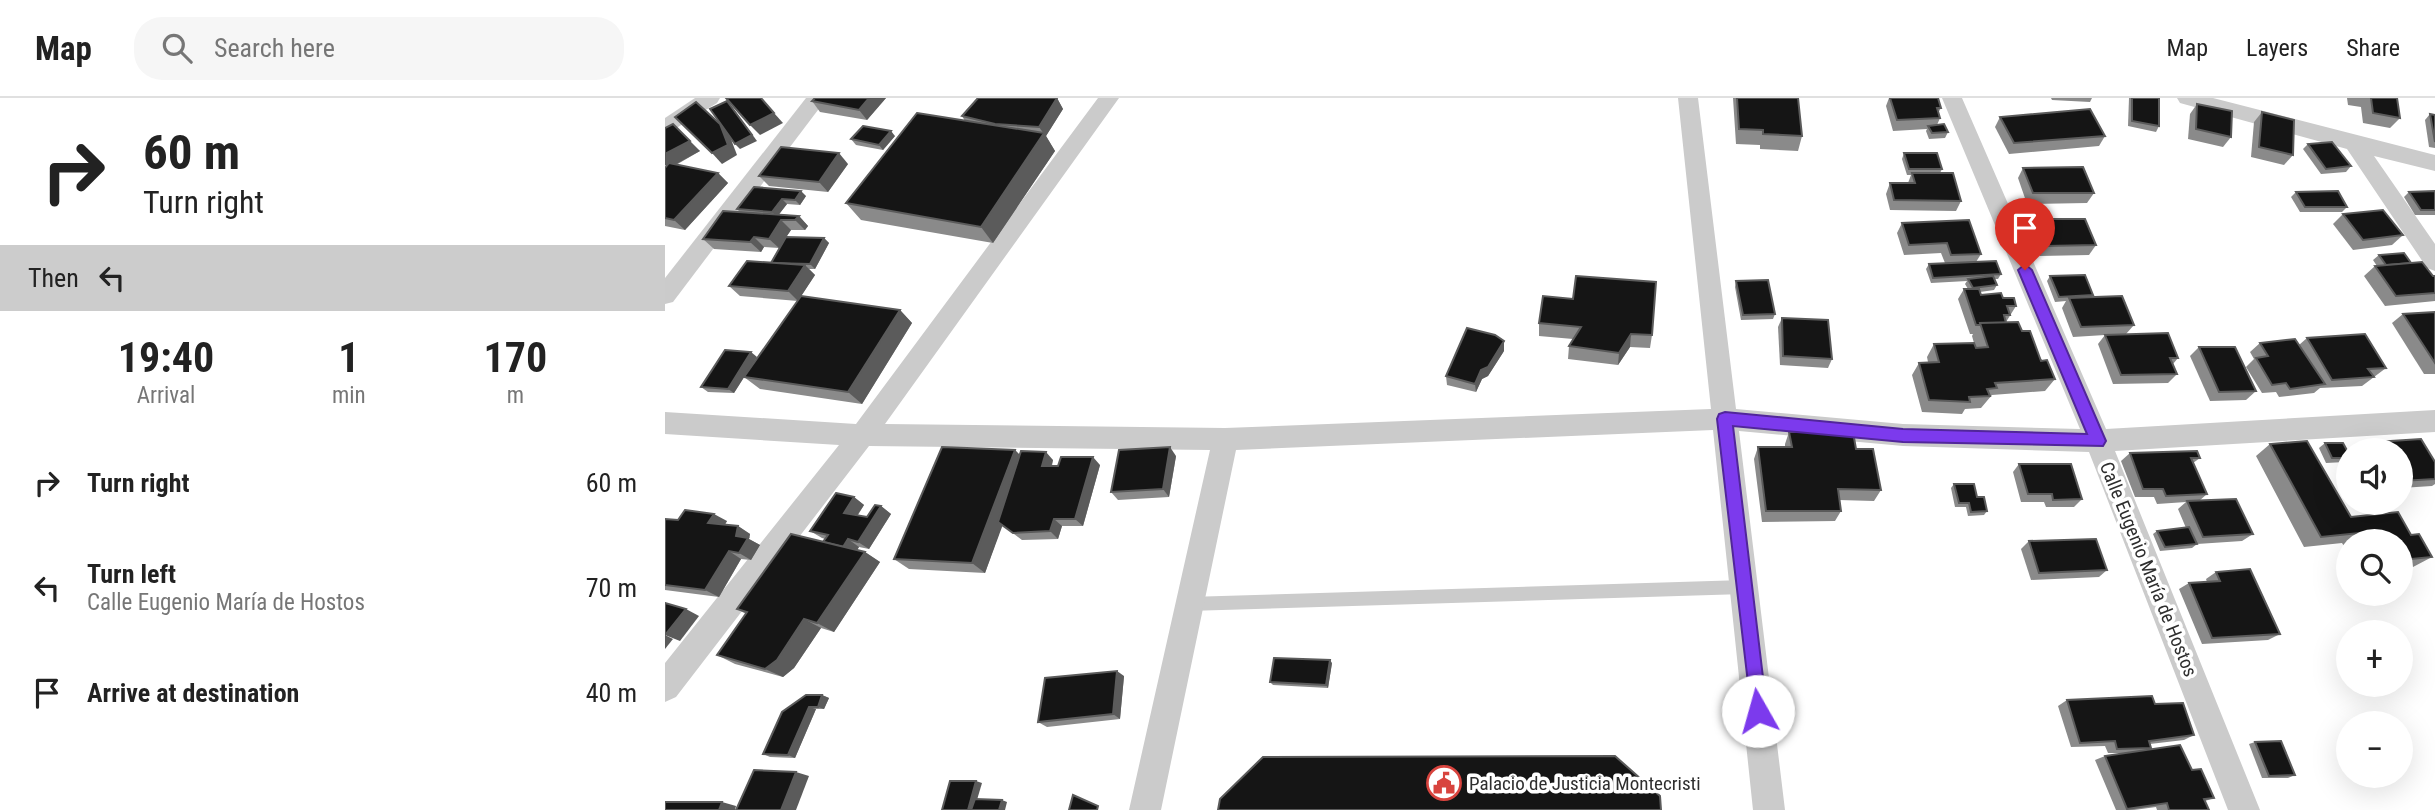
<!DOCTYPE html>
<meta charset="utf-8">
<style>
:root{--surface:#fff;--page:#f6f6f6;--text:#222;--muted:#767676;--line:#e0e0e0}
body{margin:0;font-family:"Roboto Condensed",sans-serif;background:var(--page);color:var(--text);height:100vh;display:flex;flex-direction:column;font-size:26px;white-space:nowrap}
*{box-sizing:border-box;margin:0}
p{font-size:23px;color:var(--muted)}
.icon{flex:none;width:38px;height:38px;fill:none;stroke:currentColor;stroke-width:2;stroke-linecap:round;stroke-linejoin:round}
.map{position:relative;flex:1;overflow:hidden}
.side{display:flex;flex-direction:column;background:var(--surface);width:665px}
.side>*{flex:none}
.banner{background:#fff;color:var(--text);overflow:hidden}
.tools{position:absolute;left:1671px;top:340px;display:grid;gap:14px}
.tools a{display:grid;place-items:center;width:77px;height:77px;border-radius:50%;background:var(--surface);box-shadow:0 7px 28px #0002;font-size:35px}
.pin{position:absolute;display:grid;place-items:center;width:60px;height:60px;color:#fff;margin:-72px -30px;border-radius:50% 50% 50% 0;rotate:-45deg;box-shadow:0 0 7px #0007}
.pin .icon{rotate:45deg}
.me{position:absolute;width:77px;margin:-38px;rotate:353deg;stroke-linejoin:round;filter:drop-shadow(0 0 5px #0008)}
.turn{display:flex;align-items:center;gap:24px;height:147px;padding:0 28px;font-size:32px}
.turn .icon{width:91px;height:91px;stroke-width:2.5}
.turn b{display:block;font-size:49px;line-height:60px}
.then{display:flex;align-items:center;height:66px;padding:0 28px;background:#0003;gap:14px;font-size:26px}
.eta{display:flex;justify-content:space-evenly;align-items:center;height:119px;text-align:center}
.eta b{font-size:42px;font-weight:700;line-height:49px}
ul{padding:0;list-style:none}
li{display:flex;align-items:center;gap:21px;height:105px;padding:0 28px}
li div{flex:1}
li b{display:block;font-size:26px}
li em{font-style:normal}
header{display:flex;align-items:center;gap:42px;box-sizing:border-box;height:98px;padding:0 35px;background:var(--surface);border-bottom:2px solid var(--line)}
header strong{font-size:33px}
nav{display:flex;gap:38px;margin-inline-start:auto;font-size:24px}
.search{width:490px;height:63px;background:var(--page);display:flex;align-items:center;gap:18px;box-sizing:border-box;padding:0 24px;border-radius:28px;color:var(--muted);font-size:26px}
main{display:flex;flex:1;min-height:0}
.map>svg:first-child{display:block}
.lines{fill:none;stroke-linecap:round;stroke-linejoin:round}
.service{fill:#cbcbcb;fill-rule:evenodd}
.minor{fill:#cbcbcb;fill-rule:evenodd}
.wall{fill:#8a8a8a}
.shaded-wall{fill:#5b5b5b}
.building{fill:#151515;stroke:#5b5b5b;stroke-width:2}
.route{fill:#7c3aed;stroke:#51269a;stroke-width:2}
.labels{text-anchor:middle;stroke-width:7;stroke-linejoin:round;paint-order:stroke}
.street-label{font-size:19px;fill:#2e2e2e;stroke:#fff}
.poi-label{font-size:19px;fill:#2e2e2e;stroke:#fff;text-anchor:start}
</style>
<header>
<strong>Map</strong>
<div class="search"><svg class="icon" aria-label="search" viewBox="0 0 24 24"><circle cx="10" cy="10" r="6"/><path d="M15 15l6 6"/></svg>Search here</div>
<nav><a>Map</a><a>Layers</a><a>Share</a></nav>
</header>
<main>
<section class="side">
<div class="banner">
<div class="turn"><svg class="icon" aria-label="right" viewBox="0 0 24 24"><path d="M7 20v-9h11M14 6l5 5-5 5"/></svg><div><b>60 m</b>Turn right</div></div>
<div class="then">Then<svg class="icon" aria-label="left" viewBox="0 0 24 24"><path d="M17 20v-9H6M10 6l-5 5 5 5"/></svg></div>
</div>
<div class="eta">
<div><b>19:40</b><p>Arrival</p></div>
<div><b>1</b><p>min</p></div>
<div><b>170</b><p>m</p></div>
</div>
<ul>
<li><svg class="icon" aria-label="right" viewBox="0 0 24 24"><path d="M7 20v-9h11M14 6l5 5-5 5"/></svg><div><b>Turn right</b></div><em>60 m</em></li>
<li><svg class="icon" aria-label="left" viewBox="0 0 24 24"><path d="M17 20v-9H6M10 6l-5 5 5 5"/></svg><div><b>Turn left</b><p>Calle Eugenio María de Hostos</p></div><em>70 m</em></li>
<li><svg class="icon" aria-label="arrive" viewBox="0 0 24 24"><path d="M6 21V4h12l-3 4 3 4H6"/></svg><div><b>Arrive at destination</b></div><em>40 m</em></li>
</ul>
</section>
<div class="map">
<svg width="1770" height="712" viewBox="0 0 1770 712">
<rect width="100%" height="100%" fill="#fff"/>
<g class="lines">
<path class="service" d="M1079 482 1084 484 1087 489 1084 494 1079 496 523 513 518 511 515 506 518 501 523 499Z"/>
<g class="minor">
<path d="M30 0H55L52 5 0 37V20Z"/>
<path d="M141 0H162L8 204 0 206V180Z"/>
<path d="M433 0H454L220 326 560 330 1046 311 1013 0H1033L1071 311 1238 326 1415 331 1277 0H1297L1441 331 1770 312V334L1450 353 1595 712H1563L1424 354 1238 348 1074 333 1120 712H1088L1048 332 571 352 496 712H464L545 352 204 348 11 599 0 604V565L174 347 0 336V314L191 326Z"/>
<path d="M1512 0H1548L1770 57V73L1709 58 1770 146V173L1762 170 1682 51 1515 5Z"/>
</g>
</g>
<g class="wall">
<path d="M150 0H221L202 22 155 14 147 3Z"/>
<path d="M392 0 398 11 381 38 390 53 328 145 196 122 181 105 300 23 297 18Z"/>
<path d="M1068 0H1133L1137 38 1133 53 1095 51V47L1071 46Z"/>
<path d="M1224 0H1273L1276 10 1273 15 1275 20 1272 27 1283 34 1280 40 1264 41 1261 33 1262 31 1228 33 1221 8Z"/>
<path d="M1386 0H1427L1425 4 1387 2Z"/>
<path d="M1464 0H1494V28L1491 34 1463 28Z"/>
<path d="M1682 0H1732L1735 20 1725 30 1698 25 1696 9 1683 7Z"/>
<path d="M1532 6 1566 39 1558 49 1523 41 1525 16Z"/>
<path d="M1597 14 1628 57 1619 67 1586 59 1589 24Z"/>
<path d="M1765 16 1770 17V50L1764 49 1760 22Z"/>
<path d="M1335 19 1440 38 1434 48 1344 56 1330 29Z"/>
<path d="M0 30 35 53 11 67 53 75 63 85 20 132 0 128V70L2 68 0 67Z"/>
<path d="M230 38 218 52 191 47 186 41Z"/>
<path d="M1643 46 1686 68 1681 74 1656 76 1638 51Z"/>
<path d="M1239 55 1277 71 1275 75 1296 103 1291 113 1225 112 1221 96 1225 85H1243L1246 77H1242L1237 61Z"/>
<path d="M183 66 163 94 104 88 94 78Z"/>
<path d="M1358 70 1429 95 1422 105 1362 106 1353 80Z"/>
<path d="M89 89 141 98 135 107 122 106 114 116 134 118 143 128 140 132H126L121 139 159 140 164 145 150 171H144L150 177 136 198 235 212 247 225 197 306 95 291 79 279 69 295 43 294 36 289 92 259 83 273 133 203 75 198 64 188 106 164 114 150 99 149 96 154 49 151 38 141 75 114 72 111Z"/>
<path d="M1770 93V117H1750L1739 99 1744 94Z"/>
<path d="M1631 94 1682 109 1677 114H1635L1626 99Z"/>
<path d="M1678 116 1738 137 1727 147 1688 152 1668 126Z"/>
<path d="M1372 121 1431 147 1424 157 1375 158 1365 131Z"/>
<path d="M1237 125 1316 156 1311 164 1336 176 1333 181H1330L1332 187 1329 192 1315 194 1316 197 1338 200 1351 208 1341 224 1357 233 1390 281 1380 293 1327 297 1316 310 1300 311 1297 316 1257 314 1247 277 1254 265 1263 264 1262 259 1269 246 1309 245 1307 238 1308 236H1305L1293 201 1299 191H1303L1300 186 1302 183 1266 185 1261 171 1264 166 1280 165 1276 155 1239 157 1232 135Z"/>
<path d="M1714 157 1746 165 1768 178H1770V203L1720 208 1699 178 1710 168H1712L1708 162Z"/>
<path d="M1385 178 1428 197 1427 199 1469 227 1461 236 1513 260 1508 266 1512 276 1503 285 1448 286 1433 246 1440 237 1408 239 1397 210 1401 203 1390 204 1382 183Z"/>
<path d="M1071 183 1110 216 1108 221 1076 222 1070 189Z"/>
<path d="M878 198 987 237 985 250 965 249 953 267 903 261 904 248 908 241 874 238V225Z"/>
<path d="M1770 214V276H1759L1727 225 1738 216Z"/>
<path d="M1117 220 1167 261 1163 270 1115 267 1113 229Z"/>
<path d="M1642 240 1721 270 1697 288 1655 290 1649 295 1614 299 1611 294 1597 295 1581 269 1589 261 1585 254 1595 245 1634 247Z"/>
<path d="M1534 249 1591 293 1581 302 1545 303 1525 258Z"/>
<path d="M839 253 823 278 817 281 811 294 782 287 781 278Z"/>
<path d="M1124 334 1191 351 1216 392 1209 403 1174 402 1176 413 1170 423 1097 424 1089 361 1093 349H1120V346Z"/>
<path d="M1756 341 1770 364V386L1767 388 1736 390V352H1687L1696 345Z"/>
<path d="M1660 345 1684 356V361L1680 364 1661 365 1654 350Z"/>
<path d="M1605 346 1686 419 1746 437 1767 459 1748 469 1736 470V443H1684V456L1677 445 1639 449 1591 358Z"/>
<path d="M350 352 355 357 388 362 387 368 435 367 418 428H397L393 441 357 442 337 427 320 475 244 471 229 461Z"/>
<path d="M1465 355 1535 360 1528 365 1542 396 1534 403 1588 436 1577 443 1532 446 1527 450 1495 453 1488 436 1492 433 1521 430 1513 411 1521 404 1492 406 1489 399H1470L1456 363Z"/>
<path d="M511 358 504 399 453 402 446 394Z"/>
<path d="M1354 366 1417 401 1409 409H1381L1379 404H1356L1348 374Z"/>
<path d="M1289 386 1312 399 1322 413 1319 417 1303 418 1301 409H1290L1286 390Z"/>
<path d="M189 399 199 407 193 417 202 419 216 408 226 416 204 451 194 449 192 452 200 454 215 464 169 534 156 530 129 570 118 579 70 566 52 557 81 516 72 511 158 444 160 441 157 440 145 433Z"/>
<path d="M0 421 62 423 60 427 73 428 85 436 84 441 95 447 86 462 76 461 54 499 0 492Z"/>
<path d="M1364 443 1442 472 1434 479 1366 482 1356 451Z"/>
<path d="M1551 474 1615 536 1603 542 1537 546 1514 491 1524 485 1542 484 1541 481Z"/>
<path d="M667 565 663 590 608 587 605 584Z"/>
<path d="M459 578 455 621 382 629 373 624Z"/>
<path d="M157 597 164 600 159 611H151L130 660 105 659 98 656Z"/>
<path d="M1402 602 1490 606 1529 637 1519 642 1485 646 1486 650 1482 652 1527 672 1549 700 1540 703 1544 712H1492L1491 709 1469 712H1451L1430 662 1440 658 1459 655H1443L1440 648 1406 649 1393 608Z"/>
<path d="M1590 644 1630 677 1623 680H1597L1584 646Z"/>
</g>
<g class="shaded-wall">
<path d="M204 0H221L202 22 194 12Z"/>
<path d="M392 0 398 11 381 38 390 53 328 145 316 129 379 36 374 29Z"/>
<path d="M62 3 67 9 92 43 75 51 70 46Z"/>
<path d="M109 15 118 25 95 37 85 27Z"/>
<path d="M55 26 64 36 72 57 57 66 47 55Z"/>
<path d="M226 33 230 38 218 52 214 47Z"/>
<path d="M25 43 35 53 4 70 0 67V56Z"/>
<path d="M174 55 183 66 163 94 154 84Z"/>
<path d="M53 75 63 85 20 132 9 122Z"/>
<path d="M136 93 141 98 135 107 130 102Z"/>
<path d="M117 101 122 106 112 119 107 114Z"/>
<path d="M134 118 143 128 140 132 130 122Z"/>
<path d="M116 122 126 132 114 150 104 141Z"/>
<path d="M89 139 99 149 96 154 85 144Z"/>
<path d="M159 140 164 145 150 171 145 166Z"/>
<path d="M140 167 150 177 133 203 123 193Z"/>
<path d="M235 212 247 225 197 306 183 294Z"/>
<path d="M966 236 965 249 953 267 954 255Z"/>
<path d="M839 243V253L823 278 817 281 811 294 810 286 816 272Z"/>
<path d="M86 254 92 259 69 295 63 291Z"/>
<path d="M505 349 511 358 504 399 498 391Z"/>
<path d="M350 352 361 364 320 475 307 465Z"/>
<path d="M381 354 388 362 384 376 377 368Z"/>
<path d="M428 359 435 367 418 428 410 421Z"/>
<path d="M189 399 199 407 189 422 179 415Z"/>
<path d="M216 408 226 416 204 451 193 444Z"/>
<path d="M49 416 62 423 56 432 43 425Z"/>
<path d="M389 421 397 428 393 441 385 433Z"/>
<path d="M73 428 85 436 84 441 95 447 86 462 74 455 71 438Z"/>
<path d="M183 441 194 449 189 457 178 449Z"/>
<path d="M64 453 76 461 54 499 40 492Z"/>
<path d="M200 454 215 464 169 534 152 525Z"/>
<path d="M21 511 34 518 15 543 0 537Z"/>
<path d="M139 521 156 530 129 570 118 579 100 571Z"/>
<path d="M0 537 8 541 0 551Z"/>
<path d="M665 562 667 565 663 590 661 587Z"/>
<path d="M452 573 459 578 455 621 448 616Z"/>
<path d="M157 597 164 600 159 611 153 609Z"/>
<path d="M144 609 151 611 130 660 123 657Z"/>
<path d="M131 674 144 678 131 712H116Z"/>
<path d="M311 683 317 685 309 712H303Z"/>
<path d="M337 702 342 704 340 712H334Z"/>
<path d="M57 704 71 708 70 712H54Z"/>
</g>
<g class="building">
<path d="M61 0H96L109 15 85 27Z"/>
<path d="M150 0H204L194 12 147 3Z"/>
<path d="M313 0H392L374 29 330 26 297 18Z"/>
<path d="M1072 0H1133L1137 38 1098 36V32L1074 31Z"/>
<path d="M1225 0H1273L1276 10H1272L1275 20 1232 22Z"/>
<path d="M1467 0H1494V28L1467 23Z"/>
<path d="M1706 0H1732L1735 20 1708 15Z"/>
<path d="M62 3 87 37 70 46 45 11Z"/>
<path d="M31 4 55 26 63 47 47 55 10 19Z"/>
<path d="M1532 6 1567 13 1566 39 1531 31Z"/>
<path d="M1425 11 1440 38 1349 45 1335 19Z"/>
<path d="M1597 14 1629 22 1628 57 1594 49Z"/>
<path d="M252 15 379 35 316 129 181 105Z"/>
<path d="M1765 16 1770 17V44Z"/>
<path d="M8 26 25 43 0 56V30Z"/>
<path d="M1279 26 1283 34 1267 35 1263 28Z"/>
<path d="M198 28 226 33 214 47 186 41Z"/>
<path d="M1667 44 1686 68 1661 71 1643 46Z"/>
<path d="M116 49 174 55 154 84 94 78Z"/>
<path d="M1239 55H1272L1277 71H1244Z"/>
<path d="M4 65 53 75 9 122 0 120V70Z"/>
<path d="M1418 69 1429 95H1368L1358 70Z"/>
<path d="M1247 75H1288L1296 103 1229 102 1225 85H1250Z"/>
<path d="M89 89 136 93 130 102 117 101 107 114 72 111Z"/>
<path d="M1673 93 1682 109H1640L1631 94Z"/>
<path d="M1770 93V112H1756L1744 94Z"/>
<path d="M1718 112 1738 137 1698 142 1678 116Z"/>
<path d="M58 113 134 118 130 122H116L104 141 89 139 85 144 38 141Z"/>
<path d="M1372 121H1420L1431 147 1381 148Z"/>
<path d="M1304 122 1316 156 1286 157 1282 145 1244 147 1237 125Z"/>
<path d="M121 139 159 140 145 166 106 165Z"/>
<path d="M1739 155 1746 165 1721 167 1714 157Z"/>
<path d="M82 163 140 167 123 193 64 188Z"/>
<path d="M1331 163 1336 176 1268 180 1264 166Z"/>
<path d="M1757 164 1768 178H1770V195L1731 198 1710 168Z"/>
<path d="M1420 177 1428 197 1394 199 1385 178Z"/>
<path d="M911 178 991 184 987 237 966 236 954 255 904 248 916 229 874 225 878 198 908 201Z"/>
<path d="M1328 178 1332 187 1308 190 1303 181Z"/>
<path d="M1103 182 1110 216 1078 217 1071 183Z"/>
<path d="M1299 191H1314L1316 197 1336 195 1338 200H1349L1351 208H1342L1345 217H1339L1341 225H1315V227H1311Z"/>
<path d="M136 198 235 212 183 294 79 279Z"/>
<path d="M1457 198 1469 227 1416 229 1404 200Z"/>
<path d="M1770 214V265L1738 216Z"/>
<path d="M1117 220 1163 222 1167 261 1118 258Z"/>
<path d="M1353 224 1357 233H1365L1376 263 1382 262 1390 281 1330 285 1332 290 1322 291 1325 298 1304 299 1305 304 1264 302 1254 265 1274 264 1269 246 1309 245 1311 250 1323 249 1315 225Z"/>
<path d="M802 230 830 237 839 243 823 269 816 272 810 286 781 278Z"/>
<path d="M1503 235 1513 260H1505L1512 276 1456 277 1440 237Z"/>
<path d="M1700 236 1721 270 1703 271 1709 279 1667 282 1642 240Z"/>
<path d="M1630 241 1660 286 1625 291 1621 285 1607 287 1591 260 1603 258 1595 245Z"/>
<path d="M1534 249H1570L1591 293 1554 294Z"/>
<path d="M60 252 86 254 63 291 36 289Z"/>
<path d="M1124 334H1188L1191 351H1208L1216 392 1173 391 1176 413H1101L1093 349H1127Z"/>
<path d="M1756 341 1770 364V381L1736 383V352H1700L1696 345Z"/>
<path d="M1642 343 1686 419 1733 414 1746 437 1754 436 1767 459 1736 462V443H1699L1694 435 1656 439 1605 346Z"/>
<path d="M1660 345H1678L1684 356V360H1667Z"/>
<path d="M277 349 350 352 307 465 229 461Z"/>
<path d="M505 349 498 391 446 394 454 352Z"/>
<path d="M356 353 381 354 377 368H393L396 359H428L410 421H389L385 433 348 435 333 424Z"/>
<path d="M1532 353 1535 360H1526L1542 396 1501 398 1498 391H1478L1465 355Z"/>
<path d="M1354 366H1406L1417 401 1388 402 1387 396H1363Z"/>
<path d="M1289 386H1309L1312 399H1319L1322 413 1306 414 1304 405H1294Z"/>
<path d="M171 395 189 399 179 415 202 419 210 407 216 408 193 444 183 441 178 449 158 444 163 437 145 433Z"/>
<path d="M1571 401 1588 436 1538 439 1522 403Z"/>
<path d="M20 412 49 416 43 425 73 428 71 438 83 440 74 455 64 453 40 492 0 487V421L13 422Z"/>
<path d="M1524 429 1532 446 1500 449 1492 433Z"/>
<path d="M126 436 200 454 152 525 139 521 112 562 100 571 52 557 82 514 72 511Z"/>
<path d="M1431 441 1442 472 1374 475 1364 443Z"/>
<path d="M1585 471 1615 536 1547 540 1524 485 1555 483 1551 474Z"/>
<path d="M0 505 21 511 0 537Z"/>
<path d="M609 560 665 562 661 587 605 584Z"/>
<path d="M452 573 448 616 373 624 380 580Z"/>
<path d="M141 597H157L153 609H144L123 657 98 656 117 614Z"/>
<path d="M1487 598 1490 606 1518 605 1529 637 1484 643 1486 650 1452 651 1450 643 1415 645 1402 602Z"/>
<path d="M1616 643 1630 677 1604 678 1590 644Z"/>
<path d="M1515 647 1527 672 1536 671 1549 700 1539 701 1544 712H1504L1502 705 1462 711 1440 658Z"/>
<path d="M950 658 995 698 996 712H553L555 701 598 659Z"/>
<path d="M89 672 131 674 116 712H71Z"/>
<path d="M285 683H311L303 712H277Z"/>
<path d="M408 697 433 708 432 712H404Z"/>
<path d="M310 701 337 702 334 712H306Z"/>
<path d="M0 704H57L54 712H0Z"/>
</g>
<path class="route" d="M1360 166 1367 172 1441 343 1438 348 1238 344 1068 328 1102 613 1100 619 1093 622 1087 619 1052 321 1054 316 1060 314 1238 331 1422 336 1353 172Z"/>
<defs>
<g id="civic-ring" transform="scale(1.75)"><circle r="9.5" fill="#fff" stroke="#d8443e" stroke-width="1.5"/><path d="M-.6-6.5H3V-4.5H.6V-3L4-1V1h2V6H-6V1h2V-1L-.6-3ZM-1.2 2.5V6h2.4V2.5Z" fill="#d8443e"/></g>
</defs>
<g fill-rule="evenodd">
<use href="#civic-ring" x="779" y="685"/>
</g>
<g class="labels">
<g class="street-label">
<text transform="translate(1484 471) rotate(68)" y="7">Calle Eugenio María de Hostos</text>
</g>
<g class="poi-label">
<text x="804" y="692">Palacio de Justicia Montecristi</text>
</g>
</g>
</svg>
<div class="tools">
<a><svg class="icon" aria-label="sound" viewBox="0 0 24 24"><path d="M4 9h4l5-4v14l-5-4H4zM17 9q2 3 0 6"/></svg></a>
<a><svg class="icon" aria-label="search" viewBox="0 0 24 24"><circle cx="10" cy="10" r="6"/><path d="M15 15l6 6"/></svg></a>
<a>+</a>
<a>−</a>
</div>
<div class="pin" style="left:1360px;top:172px;background:#d93025"><svg class="icon" aria-label="arrive" viewBox="0 0 24 24"><path d="M6 21V4h12l-3 4 3 4H6"/></svg></div>
<svg class="me" style="left:1093px;top:613px" viewBox="-20 -20 40 40"><circle r="19" fill="#fff"/><path d="M0-13L10 11 0 6-10 11z" fill="#7c3aed"/></svg>
</div>
</main>
